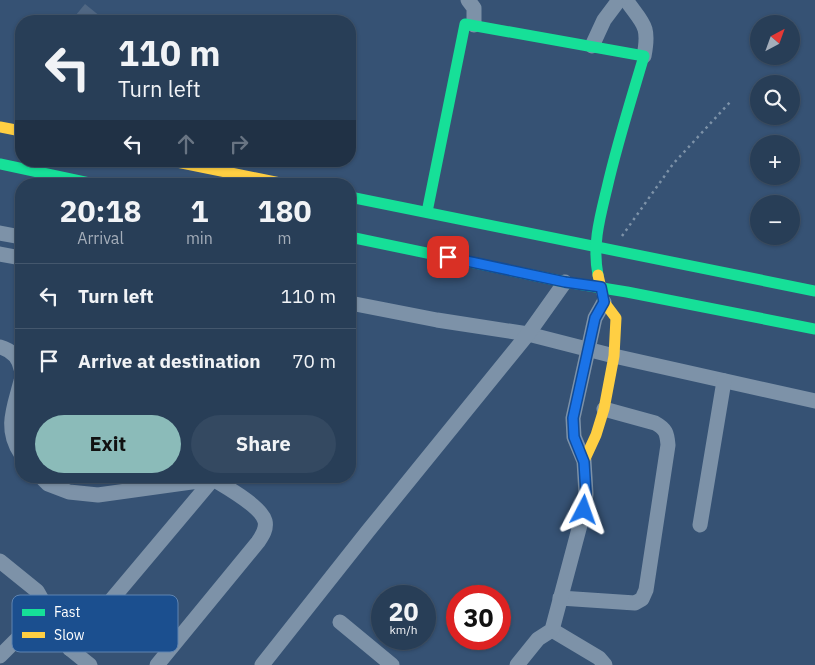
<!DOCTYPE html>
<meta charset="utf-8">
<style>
:root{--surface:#283e57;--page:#344961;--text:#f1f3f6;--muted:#a5aeba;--line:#44576d;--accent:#8bbbb9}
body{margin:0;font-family:"IBM Plex Sans",sans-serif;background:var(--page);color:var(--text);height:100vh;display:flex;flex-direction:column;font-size:19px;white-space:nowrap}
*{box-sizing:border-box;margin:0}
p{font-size:16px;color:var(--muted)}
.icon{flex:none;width:28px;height:28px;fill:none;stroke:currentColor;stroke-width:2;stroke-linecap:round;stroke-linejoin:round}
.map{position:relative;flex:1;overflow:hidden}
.sheet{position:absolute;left:15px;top:178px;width:341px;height:305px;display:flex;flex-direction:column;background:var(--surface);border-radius:20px;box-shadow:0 1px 4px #0004,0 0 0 1px var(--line)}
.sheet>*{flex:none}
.banner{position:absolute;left:15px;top:15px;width:341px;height:152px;border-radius:20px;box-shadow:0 1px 4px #0004,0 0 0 1px var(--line);background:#283e57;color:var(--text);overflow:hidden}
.needle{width:32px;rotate:41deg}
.controls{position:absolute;left:750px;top:15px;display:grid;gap:10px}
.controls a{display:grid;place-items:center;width:50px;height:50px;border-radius:50%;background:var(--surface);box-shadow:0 1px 4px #0004,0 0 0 1px var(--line);font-size:25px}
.speed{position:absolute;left:371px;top:585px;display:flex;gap:10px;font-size:25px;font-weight:700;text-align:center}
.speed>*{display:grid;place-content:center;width:65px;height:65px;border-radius:50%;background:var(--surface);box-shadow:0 1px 4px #0004,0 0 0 1px var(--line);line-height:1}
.speed small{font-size:12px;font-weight:400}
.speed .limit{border:8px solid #d22;background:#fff;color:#111}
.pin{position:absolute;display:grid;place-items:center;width:42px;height:42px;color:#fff;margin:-21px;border-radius:10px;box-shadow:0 2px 8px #0006}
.me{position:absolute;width:55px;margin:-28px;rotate:4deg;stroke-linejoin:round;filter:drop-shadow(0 0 4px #0008)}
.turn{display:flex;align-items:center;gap:18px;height:105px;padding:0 20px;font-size:22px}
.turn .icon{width:65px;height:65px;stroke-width:2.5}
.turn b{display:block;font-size:35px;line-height:42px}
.lanes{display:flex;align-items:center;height:48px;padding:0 20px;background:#0003;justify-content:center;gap:25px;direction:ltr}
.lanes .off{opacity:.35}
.eta{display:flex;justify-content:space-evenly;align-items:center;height:85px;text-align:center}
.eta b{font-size:30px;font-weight:700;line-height:35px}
.primary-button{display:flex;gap:10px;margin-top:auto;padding:10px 20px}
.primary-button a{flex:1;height:58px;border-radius:30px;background:var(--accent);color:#111;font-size:20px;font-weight:700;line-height:58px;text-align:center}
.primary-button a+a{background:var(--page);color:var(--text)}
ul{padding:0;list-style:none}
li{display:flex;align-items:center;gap:15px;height:65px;padding:0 20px;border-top:1px solid var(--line)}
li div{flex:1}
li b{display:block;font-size:19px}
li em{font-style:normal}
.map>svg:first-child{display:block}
.building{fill:#506783}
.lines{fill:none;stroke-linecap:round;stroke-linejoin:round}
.path{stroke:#7d92a8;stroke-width:2.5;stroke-dasharray:2.5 4;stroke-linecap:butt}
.street{stroke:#7d92a8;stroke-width:15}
.fast{stroke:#16e098;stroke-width:11}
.slow{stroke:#ffcf43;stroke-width:11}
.route-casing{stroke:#114b97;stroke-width:12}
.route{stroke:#1a73e8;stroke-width:9}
.key{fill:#1b4f8f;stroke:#5f84b1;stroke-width:1}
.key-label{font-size:14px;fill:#fff}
</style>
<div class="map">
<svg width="815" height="665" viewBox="0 0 815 665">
<rect width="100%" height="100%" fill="#365274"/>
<path class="building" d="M85 4 106 21H71Z"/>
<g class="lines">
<path class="path" d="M622 236 673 164 731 101"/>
<g class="street">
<path d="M468 0 474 8V25"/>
<path d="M626 0C643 24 650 25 644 56"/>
<path d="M592 46 604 20 619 0"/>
<path d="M0 233 21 237"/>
<path d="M0 254 21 258"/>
<path d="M350 303 437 320 528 334 614 356 815 401"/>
<path d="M0 347C11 350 19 358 21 369"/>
<path d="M21 381C14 408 4 429 21 454"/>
<path d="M40 476 48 484 69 492 98 495 213 479C226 487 261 506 265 521 267 529 262 536 258 542L157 665"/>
<path d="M700 525 724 381"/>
<path d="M0 561 37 591 45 605 39 617 0 656"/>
<path d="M560 598 635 603 642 599 646 590 668 445C667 433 666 429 655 423L604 409"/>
<path d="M45 605 70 649 90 665"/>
<path d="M340 622 392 665"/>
<path d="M552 630 599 658 605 665"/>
<path d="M70 649 213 479"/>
<path d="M262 665 368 531 528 334 565 282"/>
<path d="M517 665 538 639 552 630 584 510 586 494 584 461 574 437 573 418 595 318 604 302"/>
</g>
<g class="fast">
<path d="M0 164 94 184"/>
<path d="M350 197 815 291"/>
<path d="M427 212 465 24 644 56C631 100 617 144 607 188 600 217 592 245 598 275"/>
<path d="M350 237 565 282 627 292 815 329"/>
</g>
<g class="slow">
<path d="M0 127 21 131"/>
<path d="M172 161 285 184"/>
<path d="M584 461 596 435 604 409 614 356 616 318 604 302 598 275"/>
</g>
</g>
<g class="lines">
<g class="route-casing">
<path id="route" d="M448 257 565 282 601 287 604 302 595 318 573 418 574 437 584 462 586 494 584 510"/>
</g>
<use href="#route" class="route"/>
</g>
<rect x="12" y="595" width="166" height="57" rx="8" class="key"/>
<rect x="22" y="609" width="23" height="7" fill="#16e098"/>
<rect x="22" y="632" width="23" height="6" fill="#ffcf43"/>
<g class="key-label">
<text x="54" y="617">Fast</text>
<text x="54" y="640">Slow</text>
</g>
</svg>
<div class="controls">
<a><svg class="needle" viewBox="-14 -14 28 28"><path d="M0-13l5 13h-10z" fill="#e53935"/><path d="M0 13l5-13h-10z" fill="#a5aeba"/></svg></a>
<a><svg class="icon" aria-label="search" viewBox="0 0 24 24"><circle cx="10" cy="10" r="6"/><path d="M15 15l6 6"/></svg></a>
<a>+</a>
<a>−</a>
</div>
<div class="speed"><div>20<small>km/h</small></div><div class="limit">30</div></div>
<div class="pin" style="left:448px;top:257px;background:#d93025"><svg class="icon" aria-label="arrive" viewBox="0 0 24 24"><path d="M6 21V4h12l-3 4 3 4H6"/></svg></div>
<svg class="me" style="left:584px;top:510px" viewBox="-20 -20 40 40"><path d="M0-17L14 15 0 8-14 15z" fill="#1a73e8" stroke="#fff" stroke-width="4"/></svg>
<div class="banner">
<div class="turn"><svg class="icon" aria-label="left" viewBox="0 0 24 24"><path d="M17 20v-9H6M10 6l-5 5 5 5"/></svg><div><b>110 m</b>Turn left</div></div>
<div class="lanes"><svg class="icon" aria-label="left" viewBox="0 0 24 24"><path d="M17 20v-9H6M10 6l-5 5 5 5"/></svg><svg class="icon off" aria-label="ahead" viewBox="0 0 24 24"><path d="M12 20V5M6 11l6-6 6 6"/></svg><svg class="icon off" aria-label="right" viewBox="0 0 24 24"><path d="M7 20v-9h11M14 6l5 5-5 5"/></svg></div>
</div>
<section class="sheet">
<div class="eta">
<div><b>20:18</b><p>Arrival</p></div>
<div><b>1</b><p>min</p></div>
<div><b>180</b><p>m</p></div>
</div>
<ul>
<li><svg class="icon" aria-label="left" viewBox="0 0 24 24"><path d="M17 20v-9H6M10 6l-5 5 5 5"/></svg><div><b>Turn left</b></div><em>110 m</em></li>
<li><svg class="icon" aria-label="arrive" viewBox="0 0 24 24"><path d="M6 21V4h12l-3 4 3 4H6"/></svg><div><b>Arrive at destination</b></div><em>70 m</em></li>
</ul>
<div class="primary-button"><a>Exit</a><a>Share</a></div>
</section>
</div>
